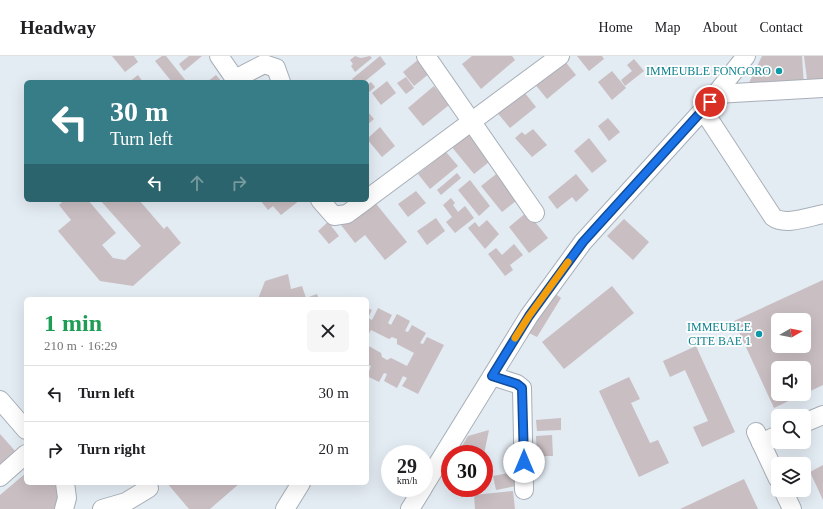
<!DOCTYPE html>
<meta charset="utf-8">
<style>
:root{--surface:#fff;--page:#f6f6f6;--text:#202124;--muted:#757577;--line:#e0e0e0}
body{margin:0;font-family:Georgia,serif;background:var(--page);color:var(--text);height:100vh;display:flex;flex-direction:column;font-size:15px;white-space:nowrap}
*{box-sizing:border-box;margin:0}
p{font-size:13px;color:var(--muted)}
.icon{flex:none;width:22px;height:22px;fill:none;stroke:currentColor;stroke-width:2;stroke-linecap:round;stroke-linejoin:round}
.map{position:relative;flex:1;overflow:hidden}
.sheet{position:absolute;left:24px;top:241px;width:345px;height:188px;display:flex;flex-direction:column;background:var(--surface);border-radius:6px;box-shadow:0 4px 16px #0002}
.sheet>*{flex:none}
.hud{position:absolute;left:24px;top:24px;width:345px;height:122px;border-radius:6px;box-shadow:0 4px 16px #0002;background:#367d87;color:#fff;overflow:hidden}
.needle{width:26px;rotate:81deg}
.fabs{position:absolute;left:771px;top:257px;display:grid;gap:8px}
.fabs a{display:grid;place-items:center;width:40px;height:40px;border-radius:6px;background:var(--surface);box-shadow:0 4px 16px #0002;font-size:20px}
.speed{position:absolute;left:381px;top:389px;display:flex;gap:8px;font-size:20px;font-weight:700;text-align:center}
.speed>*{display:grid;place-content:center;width:52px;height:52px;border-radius:50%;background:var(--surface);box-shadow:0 4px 16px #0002;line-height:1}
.speed small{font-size:10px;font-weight:400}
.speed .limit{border:6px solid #d22;background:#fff;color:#111}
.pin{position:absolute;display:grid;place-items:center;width:34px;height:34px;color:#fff;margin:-17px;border:2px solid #fff;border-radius:50%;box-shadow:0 1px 4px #0007}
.me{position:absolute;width:44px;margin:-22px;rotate:0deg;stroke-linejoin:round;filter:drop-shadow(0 0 3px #0008)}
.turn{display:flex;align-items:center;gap:14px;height:84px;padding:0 20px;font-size:18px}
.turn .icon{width:52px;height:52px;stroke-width:2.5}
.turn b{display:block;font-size:28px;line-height:34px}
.lanes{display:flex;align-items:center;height:38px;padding:0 20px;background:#0003;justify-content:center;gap:20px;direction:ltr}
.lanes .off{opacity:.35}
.round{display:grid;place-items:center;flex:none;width:42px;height:42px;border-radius:6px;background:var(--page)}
.summary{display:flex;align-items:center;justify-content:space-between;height:68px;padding:0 20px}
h1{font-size:24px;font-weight:700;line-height:30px;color:#1e9e55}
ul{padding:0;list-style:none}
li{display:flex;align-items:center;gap:12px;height:56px;padding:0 20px;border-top:1px solid var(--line)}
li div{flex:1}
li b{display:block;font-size:15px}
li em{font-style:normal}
header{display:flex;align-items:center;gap:24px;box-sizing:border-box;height:56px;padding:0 20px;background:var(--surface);border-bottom:1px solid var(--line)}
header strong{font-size:19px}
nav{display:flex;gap:22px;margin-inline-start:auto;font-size:14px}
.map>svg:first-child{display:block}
.building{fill:#c9bec2;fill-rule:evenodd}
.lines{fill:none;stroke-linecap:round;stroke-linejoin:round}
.minor-casing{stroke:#a8afb8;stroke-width:20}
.minor{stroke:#fff;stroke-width:18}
.route-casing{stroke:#114b97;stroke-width:10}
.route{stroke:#1a73e8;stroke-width:7}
.slow{stroke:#f59e0b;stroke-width:7}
.culture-dot{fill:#0f9aa8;stroke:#fff;stroke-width:1.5}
.labels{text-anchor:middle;stroke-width:3.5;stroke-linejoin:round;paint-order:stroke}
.culture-label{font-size:12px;fill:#0d838f;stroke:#fff;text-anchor:end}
</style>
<header>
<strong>Headway</strong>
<nav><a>Home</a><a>Map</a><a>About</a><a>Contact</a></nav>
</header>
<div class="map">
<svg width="823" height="453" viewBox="0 0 823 453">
<rect width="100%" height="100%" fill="#e3ebf3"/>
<g class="building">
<path d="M112 0H134L138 6 125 16Z"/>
<path d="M162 0H166L186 25 172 26 155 5Z"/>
<path d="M189 0H202L184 15 179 8Z"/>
<path d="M355 0 361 2 370 0 372 2 355 16 351 10 353 8 350 4Z"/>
<path d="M380 0 386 8 364 26H354L352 23Z"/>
<path d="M472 0H512L515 4 481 33 462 8Z"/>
<path d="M577 0H602L604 3 589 15Z"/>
<path d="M762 0H802L804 31 745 35Z"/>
<path d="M804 0H823V29L808 31Z"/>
<path d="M419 3 430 17 414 30 403 16Z"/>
<path d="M563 3 576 19 547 43 534 27Z"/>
<path d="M634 3 644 15 625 30 621 24 632 15 627 9Z"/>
<path d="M612 15 626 32 612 44 598 26Z"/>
<path d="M138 19 143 26H129Z"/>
<path d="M216 19 222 26H207Z"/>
<path d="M406 21 414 32 406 38 397 27Z"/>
<path d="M387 25 396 37 381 49 372 37Z"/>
<path d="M371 26 375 31 367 38V29Z"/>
<path d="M434 30 449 49 423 70 408 52Z"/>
<path d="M521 32 536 51 510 72 495 54Z"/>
<path d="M367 55 374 63 367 69Z"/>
<path d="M608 62 620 76 609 85 598 70Z"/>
<path d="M380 71 395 90 382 101 367 83Z"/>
<path d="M471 73 494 102 474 118 451 90Z"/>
<path d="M533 73 547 89 532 101 515 82 522 76 525 79Z"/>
<path d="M589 82 607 105 592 117 574 95Z"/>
<path d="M446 96 458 110 430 133 418 118Z"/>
<path d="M500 115 521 141 502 156 481 130Z"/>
<path d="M457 117 461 122 441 139 437 134Z"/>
<path d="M576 118 589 134 576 146 572 141 557 153 548 141Z"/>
<path d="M470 124 490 150 479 160 458 134Z"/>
<path d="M416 135 426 147 408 161 398 148Z"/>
<path d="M451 142 455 147 453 149 458 156 465 150 474 162 455 177 446 166 452 161 443 149Z"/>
<path d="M64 144H88L116 177 102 189 113 202 125 204 141 190 100 144H139L164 173 167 170 181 187 133 230 100 225 58 175 71 164 59 149Z"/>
<path d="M260 144H300L281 159 273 150 268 154Z"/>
<path d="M373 144 407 186 385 204 365 179 355 187 341 169Z"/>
<path d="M527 156 548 182 529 197 509 171Z"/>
<path d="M436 162 445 175 427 189 417 175Z"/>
<path d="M624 163 649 186 633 204 607 180Z"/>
<path d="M487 164 499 178 485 193 468 172 475 166 479 171Z"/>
<path d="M328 166 339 180 329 188 318 175Z"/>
<path d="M514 188 523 199 510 209 513 214 505 220 488 198 496 192 502 199Z"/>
<path d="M288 218 291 233 302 230 306 242 317 238 319 243H258L265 225Z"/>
<path d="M823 224V329L804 338V312H778V338H803L774 352 734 265ZM778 264H804V290H778Z"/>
<path d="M612 230 634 257 564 313 542 286Z"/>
<path d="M554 237 561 242 537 281 529 277Z"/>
<path d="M367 252 372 254 368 262 372 264 378 252 392 259 388 267 391 269 397 258 410 265 405 275 408 276 412 269 426 277 420 287 423 288 427 281 444 289 418 338 402 330 407 322 403 320 397 332 384 325 387 318 384 317 379 326 367 320 371 310 367 308V289L381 297 382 301 387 304 391 302 407 310 414 297 397 288V283L392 281 389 283 371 274 367 281Z"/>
<path d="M696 290 735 376 702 391 693 371 708 365 685 314 670 321 663 305Z"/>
<path d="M629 321 640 343 631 347 650 387 658 384 669 407 639 421 599 335Z"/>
<path d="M561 362V374L537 375 536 364Z"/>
<path d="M489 374 484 398H457L468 380Z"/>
<path d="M0 378 24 405 0 426Z"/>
<path d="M552 379 553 400H537L536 380Z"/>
<path d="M823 409V444L810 416Z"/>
<path d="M514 416 516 430 496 434 493 420Z"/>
<path d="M26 417V427H56L59 441 54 453H0V439Z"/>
<path d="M744 423 758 453H680Z"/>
<path d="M167 427H240L210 453H189Z"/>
<path d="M513 435 515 453H475L474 439Z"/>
</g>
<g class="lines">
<g class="minor-casing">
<g id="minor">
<path d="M219 0 237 26"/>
<path d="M426 0 535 157"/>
<path d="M235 23 264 8 276 12 281 26"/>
<path d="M716 38 823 32"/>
<path d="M703 54 773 161C785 170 808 161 823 158"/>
<path d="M367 143 560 0"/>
<path d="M320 144 334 160 347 158 366 144"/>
<path d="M492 320 517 328 522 332 524 434"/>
<path d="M0 344 26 374"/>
<path d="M804 367 823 359"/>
<path d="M756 376 778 423"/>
<path d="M761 387 778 379"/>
<path d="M0 421 26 398"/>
<path d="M424 430 529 260 583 186 703 54 746 0"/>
<path d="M783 434 792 453"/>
<path d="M64 453 67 442 65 427"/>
<path d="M102 453 126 446 149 432"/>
<path d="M285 453 301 427"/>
<path d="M410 453 423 432"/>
</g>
</g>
<use href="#minor" class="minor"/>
</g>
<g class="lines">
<g class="route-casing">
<path id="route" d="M524 406 522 332 517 328 492 320 529 260 583 186 710 46"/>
</g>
<use href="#route" class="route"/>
<path class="slow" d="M515 282 529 260 568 206"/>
</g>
<g class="culture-dot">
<circle cx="779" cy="15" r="4"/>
<circle cx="759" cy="278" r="4"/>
</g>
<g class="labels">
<g class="culture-label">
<text x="771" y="19">IMMEUBLE FONGORO</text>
<text x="751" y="275">IMMEUBLE<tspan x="751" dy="14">CITE BAE 1</tspan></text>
</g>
</g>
</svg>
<div class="fabs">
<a><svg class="needle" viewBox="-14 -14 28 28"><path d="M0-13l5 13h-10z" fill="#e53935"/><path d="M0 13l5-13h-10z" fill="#757577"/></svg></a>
<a><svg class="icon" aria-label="sound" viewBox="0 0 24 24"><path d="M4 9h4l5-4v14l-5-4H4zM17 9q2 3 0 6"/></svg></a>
<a><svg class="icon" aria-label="search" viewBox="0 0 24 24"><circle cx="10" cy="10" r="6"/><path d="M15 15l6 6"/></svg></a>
<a><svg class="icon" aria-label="layers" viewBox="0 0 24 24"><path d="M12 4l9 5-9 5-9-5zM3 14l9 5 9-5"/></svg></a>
</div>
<div class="speed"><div>29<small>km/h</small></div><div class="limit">30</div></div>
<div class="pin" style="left:710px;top:46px;background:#d93025"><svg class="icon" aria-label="arrive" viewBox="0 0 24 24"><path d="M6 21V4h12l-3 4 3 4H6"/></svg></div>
<svg class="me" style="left:524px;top:406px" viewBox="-20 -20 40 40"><circle r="19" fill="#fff"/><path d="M0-13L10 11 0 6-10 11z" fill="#1a73e8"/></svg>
<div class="hud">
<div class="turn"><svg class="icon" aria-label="left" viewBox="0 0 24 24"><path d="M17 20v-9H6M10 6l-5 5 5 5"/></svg><div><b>30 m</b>Turn left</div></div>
<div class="lanes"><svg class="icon" aria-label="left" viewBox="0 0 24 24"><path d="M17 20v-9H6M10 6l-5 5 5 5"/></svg><svg class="icon off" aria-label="ahead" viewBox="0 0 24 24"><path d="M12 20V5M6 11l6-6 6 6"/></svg><svg class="icon off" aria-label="right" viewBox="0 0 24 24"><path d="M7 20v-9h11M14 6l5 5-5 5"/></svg></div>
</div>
<section class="sheet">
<div class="summary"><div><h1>1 min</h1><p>210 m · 16:29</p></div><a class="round"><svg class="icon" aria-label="close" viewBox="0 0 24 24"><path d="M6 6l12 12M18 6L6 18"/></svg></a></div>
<ul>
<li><svg class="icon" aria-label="left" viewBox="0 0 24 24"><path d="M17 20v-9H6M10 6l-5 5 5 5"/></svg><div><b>Turn left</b></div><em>30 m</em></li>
<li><svg class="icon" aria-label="right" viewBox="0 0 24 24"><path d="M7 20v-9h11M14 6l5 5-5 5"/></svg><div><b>Turn right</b></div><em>20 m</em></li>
</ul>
</section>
</div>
